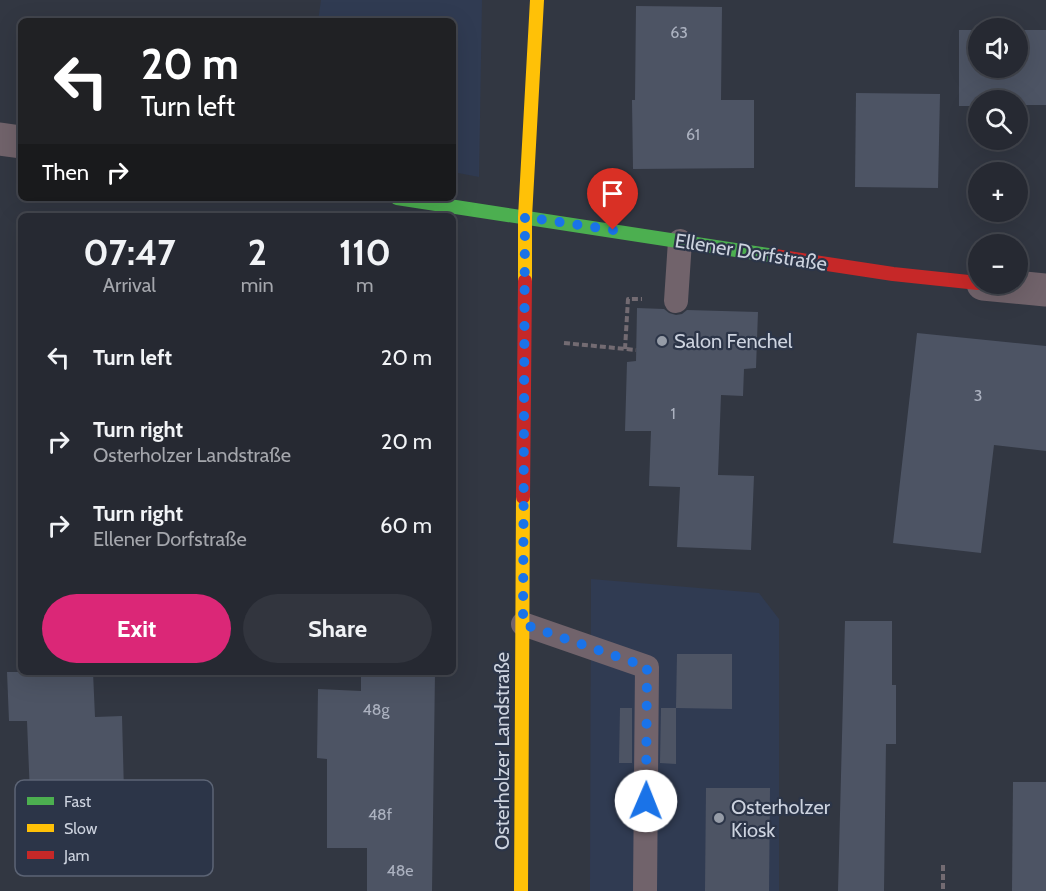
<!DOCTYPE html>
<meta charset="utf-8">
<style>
:root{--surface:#262932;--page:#32353e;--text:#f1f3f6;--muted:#a4a6ac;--line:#42454d;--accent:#db2777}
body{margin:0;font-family:Cabin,sans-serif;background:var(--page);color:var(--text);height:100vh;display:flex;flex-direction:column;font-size:22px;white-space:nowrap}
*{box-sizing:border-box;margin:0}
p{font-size:20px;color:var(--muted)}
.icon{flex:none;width:33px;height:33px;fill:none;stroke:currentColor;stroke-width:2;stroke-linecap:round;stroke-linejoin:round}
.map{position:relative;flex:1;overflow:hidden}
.drawer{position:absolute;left:18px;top:213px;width:438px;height:462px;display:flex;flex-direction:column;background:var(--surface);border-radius:9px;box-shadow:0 6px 24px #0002,0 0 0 2px var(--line)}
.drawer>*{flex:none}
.banner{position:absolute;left:18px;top:18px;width:438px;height:183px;border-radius:9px;box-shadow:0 6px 24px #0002,0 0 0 2px var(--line);background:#202124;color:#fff;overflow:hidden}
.fabs{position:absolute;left:968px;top:18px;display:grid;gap:12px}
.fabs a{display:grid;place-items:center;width:60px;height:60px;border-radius:50%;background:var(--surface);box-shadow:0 6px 24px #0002,0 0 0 2px var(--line);font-size:30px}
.pin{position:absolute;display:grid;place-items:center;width:51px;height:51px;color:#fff;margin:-62px -26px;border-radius:50% 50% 50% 0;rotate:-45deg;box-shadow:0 0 6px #0007}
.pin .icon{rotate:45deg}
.me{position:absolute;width:66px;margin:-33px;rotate:1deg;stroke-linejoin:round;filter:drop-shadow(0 0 4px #0008)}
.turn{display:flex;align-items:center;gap:21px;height:126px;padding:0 24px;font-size:27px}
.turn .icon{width:78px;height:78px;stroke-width:2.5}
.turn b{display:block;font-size:42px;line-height:51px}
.then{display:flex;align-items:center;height:57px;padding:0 24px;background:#0003;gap:12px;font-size:22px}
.eta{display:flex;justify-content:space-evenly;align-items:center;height:102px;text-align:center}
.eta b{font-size:36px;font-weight:700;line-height:42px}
.action{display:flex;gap:12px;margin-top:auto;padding:12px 24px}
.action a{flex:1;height:69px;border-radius:36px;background:var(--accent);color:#fff;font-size:24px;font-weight:700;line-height:69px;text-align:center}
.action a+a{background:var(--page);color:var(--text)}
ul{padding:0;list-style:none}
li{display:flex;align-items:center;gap:18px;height:84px;padding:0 24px}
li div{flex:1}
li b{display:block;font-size:22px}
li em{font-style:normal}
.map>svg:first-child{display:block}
.built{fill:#303b52}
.building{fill:#4d5464}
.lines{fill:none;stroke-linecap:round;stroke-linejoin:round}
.path{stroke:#736b72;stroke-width:4;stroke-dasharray:6 3;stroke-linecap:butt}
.lane{stroke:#71636b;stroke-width:24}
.street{stroke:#71636b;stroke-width:33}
.fast{stroke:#4caf50;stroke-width:14}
.slow{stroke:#ffc107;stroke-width:14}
.jam{stroke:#c62828;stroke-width:14}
.route{stroke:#1a73e8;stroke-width:10;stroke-dasharray:0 18}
.poi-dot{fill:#969ca7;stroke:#2c3548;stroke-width:2}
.labels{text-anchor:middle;stroke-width:4.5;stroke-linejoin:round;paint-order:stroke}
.number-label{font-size:16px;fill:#acb2c0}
.street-label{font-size:20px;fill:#ccd2de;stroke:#2c3548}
.poi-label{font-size:20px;fill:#ccd2de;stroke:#2c3548;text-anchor:start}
.key{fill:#2c3548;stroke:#5c6475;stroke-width:1.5}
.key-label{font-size:16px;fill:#ccd2de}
</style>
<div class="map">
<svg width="1046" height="891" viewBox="0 0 1046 891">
<rect width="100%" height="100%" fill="#323742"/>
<g class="built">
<path d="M321 0H482L479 177 453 172V21H318Z"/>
<path d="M591 579 759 593 779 619V891H590Z"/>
</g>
<g class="building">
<path d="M636 6 722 7 721 100H754V168L633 169 632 100H635Z"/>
<path d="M959 30H978V68H1017V30H1046V105H1017V100H978V106H959Z"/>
<path d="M856 93 940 94 938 188 855 187Z"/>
<path d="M637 308 664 309 669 313 676 315 682 314 687 310 758 312 756 368 744 369 743 396 721 395 718 475 754 476 751 550 677 547 680 487 649 486 651 431H625L627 362 636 361Z"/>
<path d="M917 333 1046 346V451L994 445 981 553 893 543Z"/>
<path d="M845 621H892V685H896V744H886L884 891H838Z"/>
<path d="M677 654H732V709L676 708Z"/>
<path d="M7 672H93L95 717 122 716 124 792 30 795 27 721H9Z"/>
<path d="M361 672H435L432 891H367V848H327V759L317 758 318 689 361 691Z"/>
<path d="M620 708H632V763H619Z"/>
<path d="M661 708H676V764L660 763Z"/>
<path d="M1013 782H1046V891H1012Z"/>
<path d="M706 788H770L769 891H705Z"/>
</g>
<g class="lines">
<g class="path">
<path d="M564 343 636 350"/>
<path d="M625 349 628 299H642"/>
<path d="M943 865V891"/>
</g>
<g class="lane">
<path d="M676 301 680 241"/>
<path d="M523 624 647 667 645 891"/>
</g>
<g class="street">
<path d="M0 139 21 142"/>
<path d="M983 284 1046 290"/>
</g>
<path class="fast" d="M397 198 775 256"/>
<g class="slow">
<path d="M525 281V217L537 0"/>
<path d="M521 891 523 497"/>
</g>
<g class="jam">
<path d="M775 256 893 274 978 283"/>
<path d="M523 497 525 281"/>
</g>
</g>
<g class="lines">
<path class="route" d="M613 230 525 217 523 624 647 667 646 801"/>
</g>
<g class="poi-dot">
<circle cx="662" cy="341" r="6"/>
<circle cx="719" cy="818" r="6"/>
</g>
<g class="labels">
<g class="number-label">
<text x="679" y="38">63</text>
<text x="693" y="140">61</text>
<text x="978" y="401">3</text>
<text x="673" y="419">1</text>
<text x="376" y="715">48g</text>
<text x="380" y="820">48f</text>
<text x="400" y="876">48e</text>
</g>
<g class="street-label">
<text transform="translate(751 252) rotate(9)" y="7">Ellener Dorfstraße</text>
<text transform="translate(502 751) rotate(-90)" y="7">Osterholzer Landstraße</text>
</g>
<g class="poi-label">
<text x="674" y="348">Salon Fenchel</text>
<text x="731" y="814">Osterholzer<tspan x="731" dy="23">Kiosk</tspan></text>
</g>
</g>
<rect x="15" y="780" width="198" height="96" rx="9" class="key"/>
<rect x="27" y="797" width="27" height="8" fill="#4caf50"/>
<rect x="27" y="824" width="27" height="8" fill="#ffc107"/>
<rect x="27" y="851" width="27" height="8" fill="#c62828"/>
<g class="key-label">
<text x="64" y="807">Fast</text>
<text x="64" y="834">Slow</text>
<text x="64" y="861">Jam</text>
</g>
</svg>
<div class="fabs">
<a><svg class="icon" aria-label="sound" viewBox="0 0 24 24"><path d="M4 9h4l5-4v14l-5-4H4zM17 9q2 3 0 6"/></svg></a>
<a><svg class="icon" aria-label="search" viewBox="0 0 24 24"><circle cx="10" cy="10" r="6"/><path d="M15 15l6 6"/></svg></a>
<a>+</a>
<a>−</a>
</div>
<div class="pin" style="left:613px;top:230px;background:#d93025"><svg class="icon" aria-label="arrive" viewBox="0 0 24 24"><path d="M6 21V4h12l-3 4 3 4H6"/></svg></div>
<svg class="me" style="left:646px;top:801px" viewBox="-20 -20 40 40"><circle r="19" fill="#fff"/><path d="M0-13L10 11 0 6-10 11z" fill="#1a73e8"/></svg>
<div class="banner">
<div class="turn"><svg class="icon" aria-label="left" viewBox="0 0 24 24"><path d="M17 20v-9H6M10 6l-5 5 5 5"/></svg><div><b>20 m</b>Turn left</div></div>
<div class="then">Then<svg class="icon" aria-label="right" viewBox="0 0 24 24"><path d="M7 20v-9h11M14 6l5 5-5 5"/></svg></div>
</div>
<section class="drawer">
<div class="eta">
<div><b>07:47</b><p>Arrival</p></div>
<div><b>2</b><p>min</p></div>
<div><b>110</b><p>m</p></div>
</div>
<ul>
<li><svg class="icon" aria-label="left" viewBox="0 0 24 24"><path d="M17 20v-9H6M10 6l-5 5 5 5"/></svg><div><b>Turn left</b></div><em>20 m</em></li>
<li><svg class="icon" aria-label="right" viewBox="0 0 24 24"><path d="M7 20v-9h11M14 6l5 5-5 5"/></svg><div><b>Turn right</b><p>Osterholzer Landstraße</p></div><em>20 m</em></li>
<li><svg class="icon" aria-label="right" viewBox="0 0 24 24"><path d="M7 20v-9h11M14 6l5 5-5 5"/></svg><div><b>Turn right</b><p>Ellener Dorfstraße</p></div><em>60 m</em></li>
</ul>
<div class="action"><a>Exit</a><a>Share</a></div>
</section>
</div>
